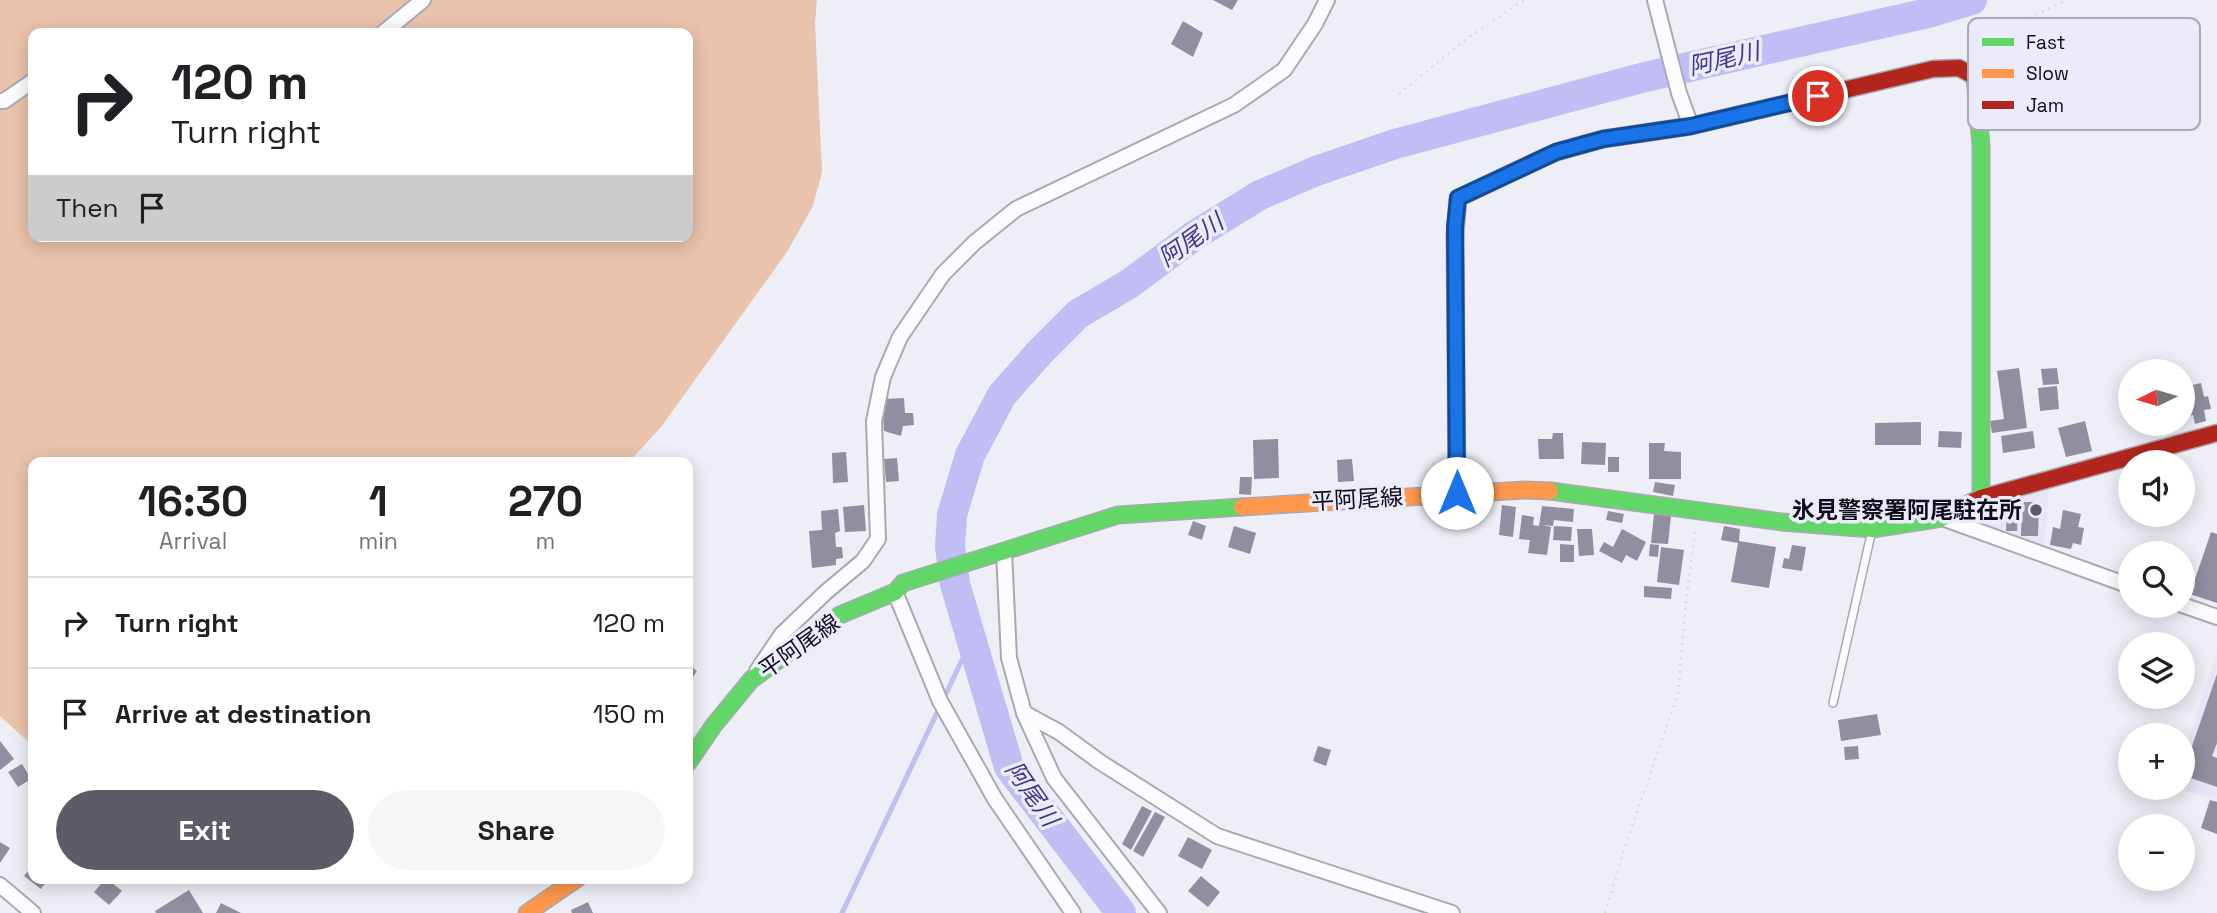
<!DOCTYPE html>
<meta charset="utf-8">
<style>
:root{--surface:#fff;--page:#f6f6f6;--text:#202124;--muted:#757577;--line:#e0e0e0;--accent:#5c5c66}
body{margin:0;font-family:"Space Grotesk","Noto Sans JP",sans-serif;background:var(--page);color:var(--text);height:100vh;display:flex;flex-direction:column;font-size:26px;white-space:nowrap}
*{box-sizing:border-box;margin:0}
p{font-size:23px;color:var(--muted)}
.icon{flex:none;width:38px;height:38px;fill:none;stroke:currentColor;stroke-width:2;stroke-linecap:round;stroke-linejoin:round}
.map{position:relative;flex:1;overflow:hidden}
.panel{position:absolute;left:28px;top:457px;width:665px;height:427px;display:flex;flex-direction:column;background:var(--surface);border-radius:14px;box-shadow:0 4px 18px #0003}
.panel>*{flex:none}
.guide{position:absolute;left:28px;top:28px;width:665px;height:214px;border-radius:14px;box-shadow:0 4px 18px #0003;background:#fff;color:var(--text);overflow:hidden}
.needle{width:46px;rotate:265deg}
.fabs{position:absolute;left:2118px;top:359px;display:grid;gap:14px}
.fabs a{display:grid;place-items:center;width:77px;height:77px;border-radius:50%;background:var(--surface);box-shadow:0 4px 18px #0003;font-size:35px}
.pin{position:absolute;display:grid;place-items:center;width:60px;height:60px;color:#fff;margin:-30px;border:4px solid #fff;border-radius:50%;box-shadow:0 2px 7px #0007}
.me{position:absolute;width:77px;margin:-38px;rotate:0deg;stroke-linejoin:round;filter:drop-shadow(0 0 5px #0008)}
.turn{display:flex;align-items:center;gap:24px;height:147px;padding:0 28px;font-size:32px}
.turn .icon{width:91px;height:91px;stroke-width:2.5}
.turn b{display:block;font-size:49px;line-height:60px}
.then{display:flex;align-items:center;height:66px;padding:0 28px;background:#0003;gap:14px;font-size:26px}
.eta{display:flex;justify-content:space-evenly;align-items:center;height:119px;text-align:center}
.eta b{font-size:42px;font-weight:600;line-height:49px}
.primary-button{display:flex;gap:14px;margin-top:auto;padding:14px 28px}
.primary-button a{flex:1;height:80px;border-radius:42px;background:var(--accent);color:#fff;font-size:28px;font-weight:600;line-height:80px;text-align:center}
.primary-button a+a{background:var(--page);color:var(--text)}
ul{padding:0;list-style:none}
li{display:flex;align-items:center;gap:21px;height:91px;padding:0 28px;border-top:2px solid var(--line)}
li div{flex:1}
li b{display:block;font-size:26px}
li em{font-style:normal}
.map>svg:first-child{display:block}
.built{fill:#e6e6f7}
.forest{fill:#eac3ac;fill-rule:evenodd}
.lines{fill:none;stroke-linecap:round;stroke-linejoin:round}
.stream{stroke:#c0bef4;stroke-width:5}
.river{stroke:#c0bef4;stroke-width:30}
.building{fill:#918f9f}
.lane-casing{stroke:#a9a9b2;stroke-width:10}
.street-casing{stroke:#a9a9b2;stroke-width:18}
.fast-casing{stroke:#a9a9b2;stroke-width:19}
.slow-casing{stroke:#a9a9b2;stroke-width:19}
.jam-casing{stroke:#a9a9b2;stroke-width:19}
.path{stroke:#dadadd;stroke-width:2.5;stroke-dasharray:2 5;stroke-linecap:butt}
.lane{stroke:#fcfcfe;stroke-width:7}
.street{stroke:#fcfcfe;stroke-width:14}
.fast{stroke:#63d668;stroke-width:16}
.slow{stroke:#ff974d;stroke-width:16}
.jam{stroke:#b3261e;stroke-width:16}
.route-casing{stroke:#114b97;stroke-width:18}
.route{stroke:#1a73e8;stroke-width:12}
.poi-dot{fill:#5c5c66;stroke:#ebebf9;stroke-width:2.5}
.labels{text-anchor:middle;stroke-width:7;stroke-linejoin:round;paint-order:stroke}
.street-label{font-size:23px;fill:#0e0d19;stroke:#ebebf9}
.poi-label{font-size:23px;font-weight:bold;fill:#0e0d19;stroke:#ebebf9;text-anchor:end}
.water-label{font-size:24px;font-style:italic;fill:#43358a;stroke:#ebebf9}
.key{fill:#ebebf9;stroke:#a9a8b6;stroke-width:2}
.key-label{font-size:19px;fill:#0e0d19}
</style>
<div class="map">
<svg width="2217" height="913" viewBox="0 0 2217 913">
<rect width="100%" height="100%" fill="#eeeef6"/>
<g class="built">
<path d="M2049 487 2044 547 1960 516Z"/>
<path d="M2217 653V801L2180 788H2182V760Z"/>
</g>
<path class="forest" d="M0 0H817L815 23 822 172 813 206 787 252 661 427 629 462H33V746L0 716ZM33 33H688V236H33Z"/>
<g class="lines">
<path class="stream" d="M842 913 971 641"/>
<path class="river" d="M1121 913 1009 767 955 584 950 547 952 515 970 455 1002 395 1039 353 1078 314 1129 284 1195 235 1260 195 1316 171 1395 144 1645 77 1932 12 1972 0"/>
</g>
<g class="building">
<path d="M1213 0H1238L1232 10Z"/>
<path d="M1183 21 1203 33 1193 57 1171 44Z"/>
<path d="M2019 368 2027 428 1992 433 1990 421 2004 419 1997 371Z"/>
<path d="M2057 368 2059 384 2043 385 2041 369Z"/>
<path d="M2201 383 2204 397 2208 396 2211 409 2204 410 2206 421 2195 424 2193 415 2182 417V397H2186L2184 387Z"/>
<path d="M2057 386 2059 409 2040 411 2038 388Z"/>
<path d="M904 398 905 413H913L914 425 903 426 901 436 884 431 882 399Z"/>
<path d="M2085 421 2092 451 2066 457 2058 428Z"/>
<path d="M1921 422V445H1875V423Z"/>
<path d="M1939 431 1962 432 1961 448 1938 447Z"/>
<path d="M2033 431 2035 448 2003 453 2001 436Z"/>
<path d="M1553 433H1563L1564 459H1539L1538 439H1552Z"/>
<path d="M1278 439 1279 478 1254 479 1253 440Z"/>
<path d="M1582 442 1606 443 1605 465 1581 464Z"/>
<path d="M1649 443H1665L1664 451 1681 452V479H1649Z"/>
<path d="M846 452 848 482 833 483 832 453Z"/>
<rect x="1608" y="457" width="11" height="15"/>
<path d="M897 458 899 481 886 482 884 459Z"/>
<path d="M1352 459 1354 481 1338 482 1337 460Z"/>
<path d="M1240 477H1252L1251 495 1239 494Z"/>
<path d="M1655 482 1675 485 1673 496 1653 492Z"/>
<path d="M2022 502H2039L2038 536H2021Z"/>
<path d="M864 505 866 531 845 532 843 507Z"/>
<path d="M1502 505 1516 507 1513 537 1499 535Z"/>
<path d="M1542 506 1574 509 1573 522 1554 520 1553 526 1542 525 1551 527 1547 555 1528 553 1530 540 1519 539 1522 515 1534 517 1533 525 1539 526Z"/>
<path d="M838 509 840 531 835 533 836 547H842L843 558 836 559V565L812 568 809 531 822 530 821 511Z"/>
<path d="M2063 510 2081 514 2078 527 2084 528 2081 545 2073 543 2071 549 2050 545 2053 527 2060 529Z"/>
<path d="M1608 511 1624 514 1622 523 1606 520Z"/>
<path d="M2007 512H2018L2017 531H2006Z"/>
<path d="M1654 514 1671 516 1668 544 1651 543Z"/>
<path d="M1193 521 1206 526 1202 540 1188 535Z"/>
<path d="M1234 526 1256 533 1250 554 1228 547Z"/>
<path d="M1554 526 1572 527 1571 541 1553 540Z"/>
<path d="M1724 526 1740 529 1739 541 1776 547 1769 588 1731 582 1738 543 1721 540Z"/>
<path d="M1577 529H1592L1594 555 1579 556Z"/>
<path d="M1622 529 1646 542 1637 561 1626 555 1622 563 1599 551 1604 542 1613 547Z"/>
<path d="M2211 532 2217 534V603L2190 594Z"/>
<path d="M1560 544 1574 545V562H1560Z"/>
<path d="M1650 544 1659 545 1658 557 1649 556Z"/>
<path d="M1792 545 1806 547 1802 571 1782 568 1784 558 1789 559Z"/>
<path d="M1661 547 1684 550 1679 585 1657 582Z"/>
<path d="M1644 586 1672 588 1671 599 1644 597Z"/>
<path d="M688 664 697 671 688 684Z"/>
<path d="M2217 674V743L2212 756 2217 758V787L2182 775Z"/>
<path d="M1877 714 1881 735 1841 741 1838 720Z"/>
<path d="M0 741 14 759 0 770Z"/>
<path d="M1318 746 1331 750 1326 766 1313 761Z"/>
<path d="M1858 746 1859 759 1845 760 1844 747Z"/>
<path d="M22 764 31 779 18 787 8 772Z"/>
<path d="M2210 800 2217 802V834L2201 828Z"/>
<path d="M1142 806 1152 811 1131 850 1122 844Z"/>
<path d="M1155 812 1165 817 1143 857 1133 851Z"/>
<path d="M1188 837 1212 850 1202 869 1178 856Z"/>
<path d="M0 842 10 848 0 863Z"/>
<path d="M33 865V878H49L41 889 24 876Z"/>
<path d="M1201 876 1220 892 1208 907 1188 891Z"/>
<path d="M106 878 122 891 109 905 94 892Z"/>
<path d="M189 890 203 913H156L155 911Z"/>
<path d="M588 902 593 913H572L571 910Z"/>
<path d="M221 903 241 913H216Z"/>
</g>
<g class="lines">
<g class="lane-casing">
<path id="lane" d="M1833 703 1872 530"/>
</g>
<g class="street-casing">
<g id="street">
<path d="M1655 0 1679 93 1691 126"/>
<path d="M383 33 423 0"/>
<path d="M0 101H4L33 81"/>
<path d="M1942 518 2130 586"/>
<path d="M1004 552 1009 658 1024 713 1054 778 1159 913"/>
<path d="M895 592 940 701 995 799 1073 913"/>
<path d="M2182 605 2217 617"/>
<path d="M757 671 782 634 826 592 863 561 878 539 874 421 883 377 900 337 943 274 974 243 1016 209 1234 105 1284 70 1315 24 1327 0"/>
<path d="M1024 713 1059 732 1100 762 1217 836 1452 913"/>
<path d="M0 885 33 913"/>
</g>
</g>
<g class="fast-casing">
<g id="fast">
<path d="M1972 75 1975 77 1981 146V498"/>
<path d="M1455 235 1458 198 1556 152 1603 139 1691 126 1767 108"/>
<path d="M1550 491 1782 522 1872 529 1942 518 1972 502"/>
<path d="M688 763 714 725 751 680 840 615 895 592 903 583 1118 515 1242 507"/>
</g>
</g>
<g class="slow-casing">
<g id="slow">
<path d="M1242 507 1525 490 1550 491"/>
<path d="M527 913 578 878"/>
</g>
</g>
<g class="jam-casing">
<g id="jam">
<path d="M1767 108 1933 69 1959 68 1972 75"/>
<path d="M1455 235 1457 493"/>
<path d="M1972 502 1981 498 2217 433"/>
</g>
</g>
<g class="path">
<path d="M1970 55 2022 21 2067 0"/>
<path d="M1399 94 1466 39 1524 0"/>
<path d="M1605 913 1623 853 1678 693 1686 601 1696 527"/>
</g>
<use href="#lane" class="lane"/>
<use href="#street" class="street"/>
<use href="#fast" class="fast"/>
<use href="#slow" class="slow"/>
<use href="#jam" class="jam"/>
</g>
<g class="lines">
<g class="route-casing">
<path id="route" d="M1457 493 1455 227 1458 198 1556 152 1603 139 1691 126 1818 96"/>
</g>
<use href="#route" class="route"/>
</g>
<circle class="poi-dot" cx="2036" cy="510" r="7"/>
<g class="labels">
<g class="street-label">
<text transform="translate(1357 499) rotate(-3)" y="8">平阿尾線</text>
<text transform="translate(799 646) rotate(-35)" y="8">平阿尾線</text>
</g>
<g class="poi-label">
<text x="2022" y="518">氷見警察署阿尾駐在所</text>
</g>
<g class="water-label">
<text transform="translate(1724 59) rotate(-13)" y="8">阿尾川</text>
<text transform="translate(1191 240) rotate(-35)" y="8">阿尾川</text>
<text transform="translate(1032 794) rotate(55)" y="8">阿尾川</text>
</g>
</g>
<rect x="1968" y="18" width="232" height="112" rx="10" class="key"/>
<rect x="1982" y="38" width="32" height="8" fill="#63d668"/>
<rect x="1982" y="69" width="32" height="9" fill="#ff974d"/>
<rect x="1982" y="101" width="32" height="8" fill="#b3261e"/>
<g class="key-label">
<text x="2026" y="49">Fast</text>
<text x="2026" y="80">Slow</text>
<text x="2026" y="112">Jam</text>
</g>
</svg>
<div class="fabs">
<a><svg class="needle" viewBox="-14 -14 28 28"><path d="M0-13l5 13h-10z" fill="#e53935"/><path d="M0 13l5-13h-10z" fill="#757577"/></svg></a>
<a><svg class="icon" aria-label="sound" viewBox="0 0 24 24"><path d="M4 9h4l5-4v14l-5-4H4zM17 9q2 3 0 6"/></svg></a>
<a><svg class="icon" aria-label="search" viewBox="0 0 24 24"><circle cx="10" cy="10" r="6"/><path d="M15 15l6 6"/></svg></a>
<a><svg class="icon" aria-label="layers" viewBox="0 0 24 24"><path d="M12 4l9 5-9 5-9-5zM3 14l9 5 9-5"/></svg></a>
<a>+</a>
<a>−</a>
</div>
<div class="pin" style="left:1818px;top:96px;background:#d93025"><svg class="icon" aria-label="arrive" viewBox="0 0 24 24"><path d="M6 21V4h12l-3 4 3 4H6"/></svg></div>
<svg class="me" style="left:1457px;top:493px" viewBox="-20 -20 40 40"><circle r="19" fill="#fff"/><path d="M0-13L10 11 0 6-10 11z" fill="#1a73e8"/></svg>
<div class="guide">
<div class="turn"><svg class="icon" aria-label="right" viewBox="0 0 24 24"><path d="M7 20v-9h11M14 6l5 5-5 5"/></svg><div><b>120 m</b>Turn right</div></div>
<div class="then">Then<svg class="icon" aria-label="arrive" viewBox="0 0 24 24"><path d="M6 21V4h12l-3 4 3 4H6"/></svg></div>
</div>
<section class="panel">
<div class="eta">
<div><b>16:30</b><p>Arrival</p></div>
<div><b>1</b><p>min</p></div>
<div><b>270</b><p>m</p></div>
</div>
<ul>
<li><svg class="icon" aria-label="right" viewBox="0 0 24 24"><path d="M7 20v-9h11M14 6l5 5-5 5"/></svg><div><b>Turn right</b></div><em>120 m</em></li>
<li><svg class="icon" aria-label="arrive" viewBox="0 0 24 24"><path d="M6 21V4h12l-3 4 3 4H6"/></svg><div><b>Arrive at destination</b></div><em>150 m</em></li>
</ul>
<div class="primary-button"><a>Exit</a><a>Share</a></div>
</section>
</div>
